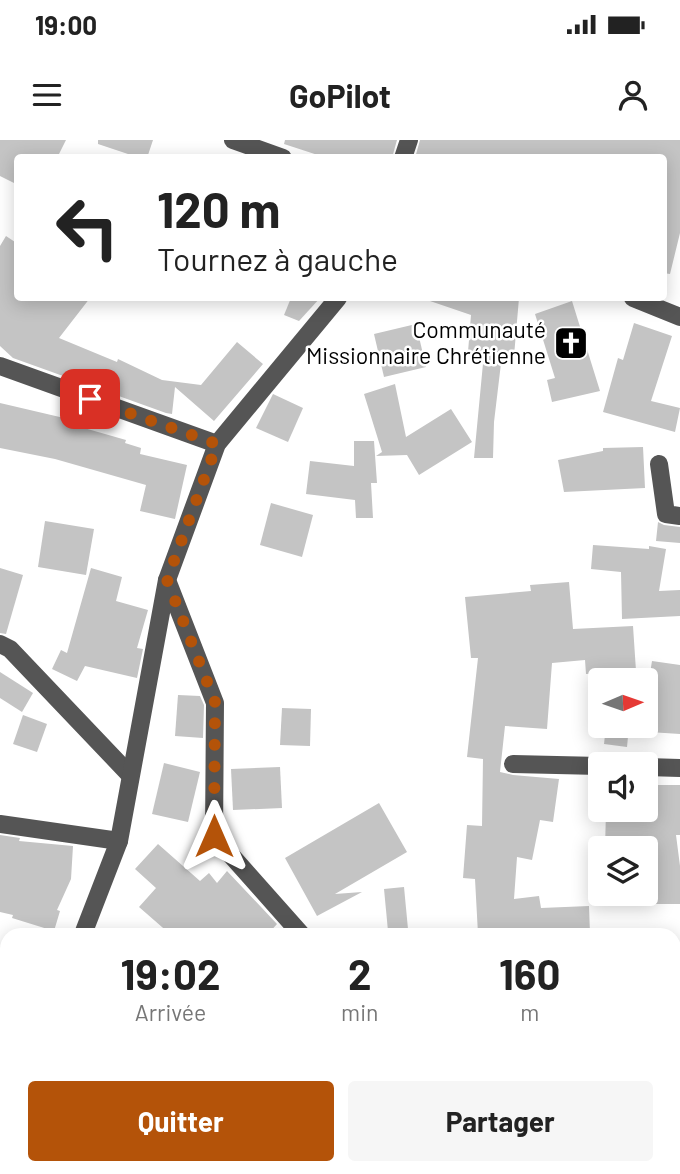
<!DOCTYPE html>
<html lang="fr">
<meta charset="utf-8">
<style>
:root{--surface:#fff;--page:#f6f6f6;--text:#222;--muted:#767676;--accent:#b45309}
body{margin:0;font-family:Barlow,sans-serif;background:var(--page);color:var(--text);height:100vh;display:flex;flex-direction:column;font-size:26px;white-space:nowrap}
*{box-sizing:border-box;margin:0}
p{font-size:23px;color:var(--muted)}
.icon{flex:none;width:38px;height:38px;fill:none;stroke:currentColor;stroke-width:2;stroke-linecap:round;stroke-linejoin:round}
.map{position:relative;flex:1;overflow:hidden}
.drawer{position:absolute;left:0px;top:788px;width:681px;height:247px;display:flex;flex-direction:column;background:var(--surface);border-radius:21px 21px 0 0;box-shadow:0 4px 18px #0003}
.drawer>*{flex:none}
.guide{position:absolute;left:14px;top:14px;width:653px;height:147px;border-radius:7px;box-shadow:0 4px 18px #0003;background:#fff;color:var(--text);overflow:hidden}
.needle{width:46px;rotate:88deg}
.buttons{position:absolute;left:588px;top:528px;display:grid;gap:14px}
.buttons a{display:grid;place-items:center;width:70px;height:70px;border-radius:7px;background:var(--surface);box-shadow:0 4px 18px #0003;font-size:35px}
.pin{position:absolute;display:grid;place-items:center;width:60px;height:60px;color:#fff;margin:-30px;border-radius:14px;box-shadow:0 4px 10px #0006}
.me{position:absolute;width:77px;margin:-38px;rotate:0deg;stroke-linejoin:round;filter:drop-shadow(0 0 5px #0008)}
.turn{display:flex;align-items:center;gap:24px;height:147px;padding:0 28px;font-size:32px}
.turn .icon{width:91px;height:91px;stroke-width:2.5}
.turn b{display:block;font-size:49px;line-height:60px}
.eta{display:flex;justify-content:space-evenly;align-items:center;height:119px;text-align:center}
.eta b{font-size:42px;font-weight:700;line-height:49px}
.button{display:flex;gap:14px;margin-top:auto;padding:14px 28px}
.button a{flex:1;height:80px;border-radius:7px;background:var(--accent);color:#fff;font-size:28px;font-weight:700;line-height:80px;text-align:center}
.button a+a{background:var(--page);color:var(--text)}
.status{display:flex;justify-content:space-between;align-items:center;height:49px;padding:0 35px;background:var(--surface);direction:ltr}
.status svg{height:19px;fill:currentColor}
header{display:flex;justify-content:space-between;align-items:center;height:91px;padding:0 28px;background:var(--surface);font-size:32px;font-weight:700}
.map>svg:first-child{display:block}
.building{fill:#c4c4c4}
.lines{fill:none;stroke-linecap:round;stroke-linejoin:round}
.minor{stroke:#555;stroke-width:18}
.route{stroke:#b45309;stroke-width:12;stroke-dasharray:0 21.6}
.labels{text-anchor:middle;stroke-width:5;stroke-linejoin:round;paint-order:stroke}
.poi-label{font-size:23px;fill:#000;stroke:#fff;text-anchor:end}
</style>
<div class="status"><b>19:00</b><svg viewBox="0 0 49 12"><path d="M0 12V9h3v3zM5 12V6h3v6zM10 12V3h3v9zM15 12V0h3v12zM26 1h20v11H26zM47 4h2v5h-2z"/></svg></div>
<header><svg class="icon" aria-label="menu" viewBox="0 0 24 24"><path d="M4 6h16M4 12h16M4 18h16"/></svg>GoPilot<svg class="icon" aria-label="person" viewBox="0 0 24 24"><circle cx="12" cy="8" r="4"/><path d="M4 21q1-7 8-7t8 7"/></svg></header>
<div class="map">
<svg width="680" height="1034" viewBox="0 0 680 1034">
<rect width="100%" height="100%" fill="#fff"/>
<g class="building">
<path d="M0 0H66L57 18H18V45L0 36Z"/>
<path d="M98 0H153L147 18H140L98 4Z"/>
<path d="M285 0H397L392 18H327L284 4Z"/>
<path d="M420 0H680V93L670 134 663 133V18H599L580 14V18L544 15V18H415Z"/>
<path d="M6 96 18 104V158H90L59 198 117 222 118 219 162 240 201 245 237 202 263 224 214 281 175 247 172 274 166 273 13 218 0 206V106Z"/>
<path d="M291 158H320L299 181 284 175Z"/>
<path d="M430 158H519L514 216 502 215 494 282 493 318H474L484 213 468 212 471 175 430 161Z"/>
<path d="M572 161 600 251 552 262 547 240 555 238 535 174Z"/>
<path d="M634 183 672 196 651 261 680 268 675 292 603 272 618 218 623 220Z"/>
<path d="M416 184 426 227 384 237 374 194Z"/>
<path d="M395 244 406 297 451 269 472 302 419 335 407 315 376 316 382 312 364 254Z"/>
<path d="M273 254 303 268 288 302 256 288Z"/>
<path d="M0 263 64 278 63 282 126 300 125 303 141 308 140 314 187 325 175 379 140 371 146 345 55 319 0 308Z"/>
<path d="M354 301H374L377 343H371L373 378H356L355 360 306 354 310 321 354 326Z"/>
<path d="M643 307 645 348 564 352 558 320 603 311V308Z"/>
<path d="M271 363 313 375 302 417 260 405Z"/>
<path d="M45 381 94 389 86 435 38 427Z"/>
<path d="M658 382 664 385 680 387V403L656 401Z"/>
<path d="M593 405 649 409V406L666 409 659 451 680 450V476L622 479 621 432 591 429Z"/>
<path d="M0 428 23 435 6 494 0 493Z"/>
<path d="M91 428 122 437 116 461 148 470 137 508 143 509 137 538 85 526 77 541 52 529 61 510 67 513Z"/>
<path d="M569 442 573 489 633 486 636 531 586 534 585 520 552 523 547 589 505 586 500 632 513 635 559 639 553 682 540 680 532 720 517 717 514 759 539 756 541 768 589 766 590 794H478L475 739 463 738 467 685 482 686 483 619 467 617 478 518H471L465 457 531 451 530 445Z"/>
<path d="M652 521 680 525V594L649 592 651 547 648 546Z"/>
<path d="M0 532 33 553 22 572 0 558Z"/>
<path d="M178 555 200 556 204 565 203 598 175 596Z"/>
<path d="M282 568 311 569 310 606 280 605Z"/>
<path d="M23 575 47 584 37 612 13 604Z"/>
<path d="M606 586H629L627 607 604 604Z"/>
<path d="M164 623 200 632 188 682 152 674Z"/>
<path d="M280 627 282 668 233 670 231 629Z"/>
<path d="M651 645H680V695H676L680 726V764H646V709H605L606 670H652Z"/>
<path d="M379 663 407 712 335 754 362 752 317 776 285 718Z"/>
<path d="M0 695 20 698 19 701 73 706 71 739 57 770 60 771 54 791 12 778 13 775 0 772Z"/>
<path d="M158 704 200 741 209 733 217 743 227 731 277 784 268 794H170L139 767 156 748 135 729Z"/>
<path d="M404 747 408 789 388 791 384 749Z"/>
</g>
<g class="lines">
<g class="minor">
<path d="M233 0 283 18"/>
<path d="M403 18 409 0"/>
<path d="M633 158 680 177"/>
<path d="M0 226 217 304"/>
<path d="M659 324 666 374 680 376"/>
<path d="M167 440 215 563 214 696 301 794"/>
<path d="M0 504 10 509 129 634"/>
<path d="M513 624 600 626"/>
<path d="M646 627 680 628"/>
<path d="M0 684 119 701"/>
<path d="M83 794 119 701 167 440 217 304 338 158"/>
<path d="M0 957 7 923"/>
<path d="M674 987 680 986"/>
<path d="M460 1034 491 1027"/>
</g>
</g>
<g class="lines">
<path class="route" d="M90 259 217 304 167 440 215 562 214 696"/>
</g>
<defs>
<g id="church-square" transform="scale(1.75)"><rect x="-9" y="-9" width="18" height="18" rx="4" fill="#000" stroke="#fff"/><path d="M-1.2-6h2.4v3.5h3.3v2.4h-3.3V6h-2.4V-.1h-3.3v-2.4h3.3Z" fill="#fff"/></g>
</defs>
<g fill-rule="evenodd">
<use href="#church-square" x="571" y="203"/>
</g>
<g class="labels">
<g class="poi-label">
<text x="546" y="198">Communauté<tspan x="546" dy="26">Missionnaire Chrétienne</tspan></text>
</g>
</g>
</svg>
<div class="buttons">
<a><svg class="needle" viewBox="-14 -14 28 28"><path d="M0-13l5 13h-10z" fill="#e53935"/><path d="M0 13l5-13h-10z" fill="#767676"/></svg></a>
<a><svg class="icon" aria-label="sound" viewBox="0 0 24 24"><path d="M4 9h4l5-4v14l-5-4H4zM17 9q2 3 0 6"/></svg></a>
<a><svg class="icon" aria-label="layers" viewBox="0 0 24 24"><path d="M12 4l9 5-9 5-9-5zM3 14l9 5 9-5"/></svg></a>
</div>
<div class="pin" style="left:90px;top:259px;background:#d93025"><svg class="icon" aria-label="arrive" viewBox="0 0 24 24"><path d="M6 21V4h12l-3 4 3 4H6"/></svg></div>
<svg class="me" style="left:214px;top:696px" viewBox="-20 -20 40 40"><path d="M0-17L14 15 0 8-14 15z" fill="#b45309" stroke="#fff" stroke-width="4"/></svg>
<div class="guide">
<div class="turn"><svg class="icon" aria-label="left" viewBox="0 0 24 24"><path d="M17 20v-9H6M10 6l-5 5 5 5"/></svg><div><b>120 m</b>Tournez à gauche</div></div>
</div>
<section class="drawer">
<div class="eta">
<div><b>19:02</b><p>Arrivée</p></div>
<div><b>2</b><p>min</p></div>
<div><b>160</b><p>m</p></div>
</div>
<div class="button"><a>Quitter</a><a>Partager</a></div>
</section>
</div>
